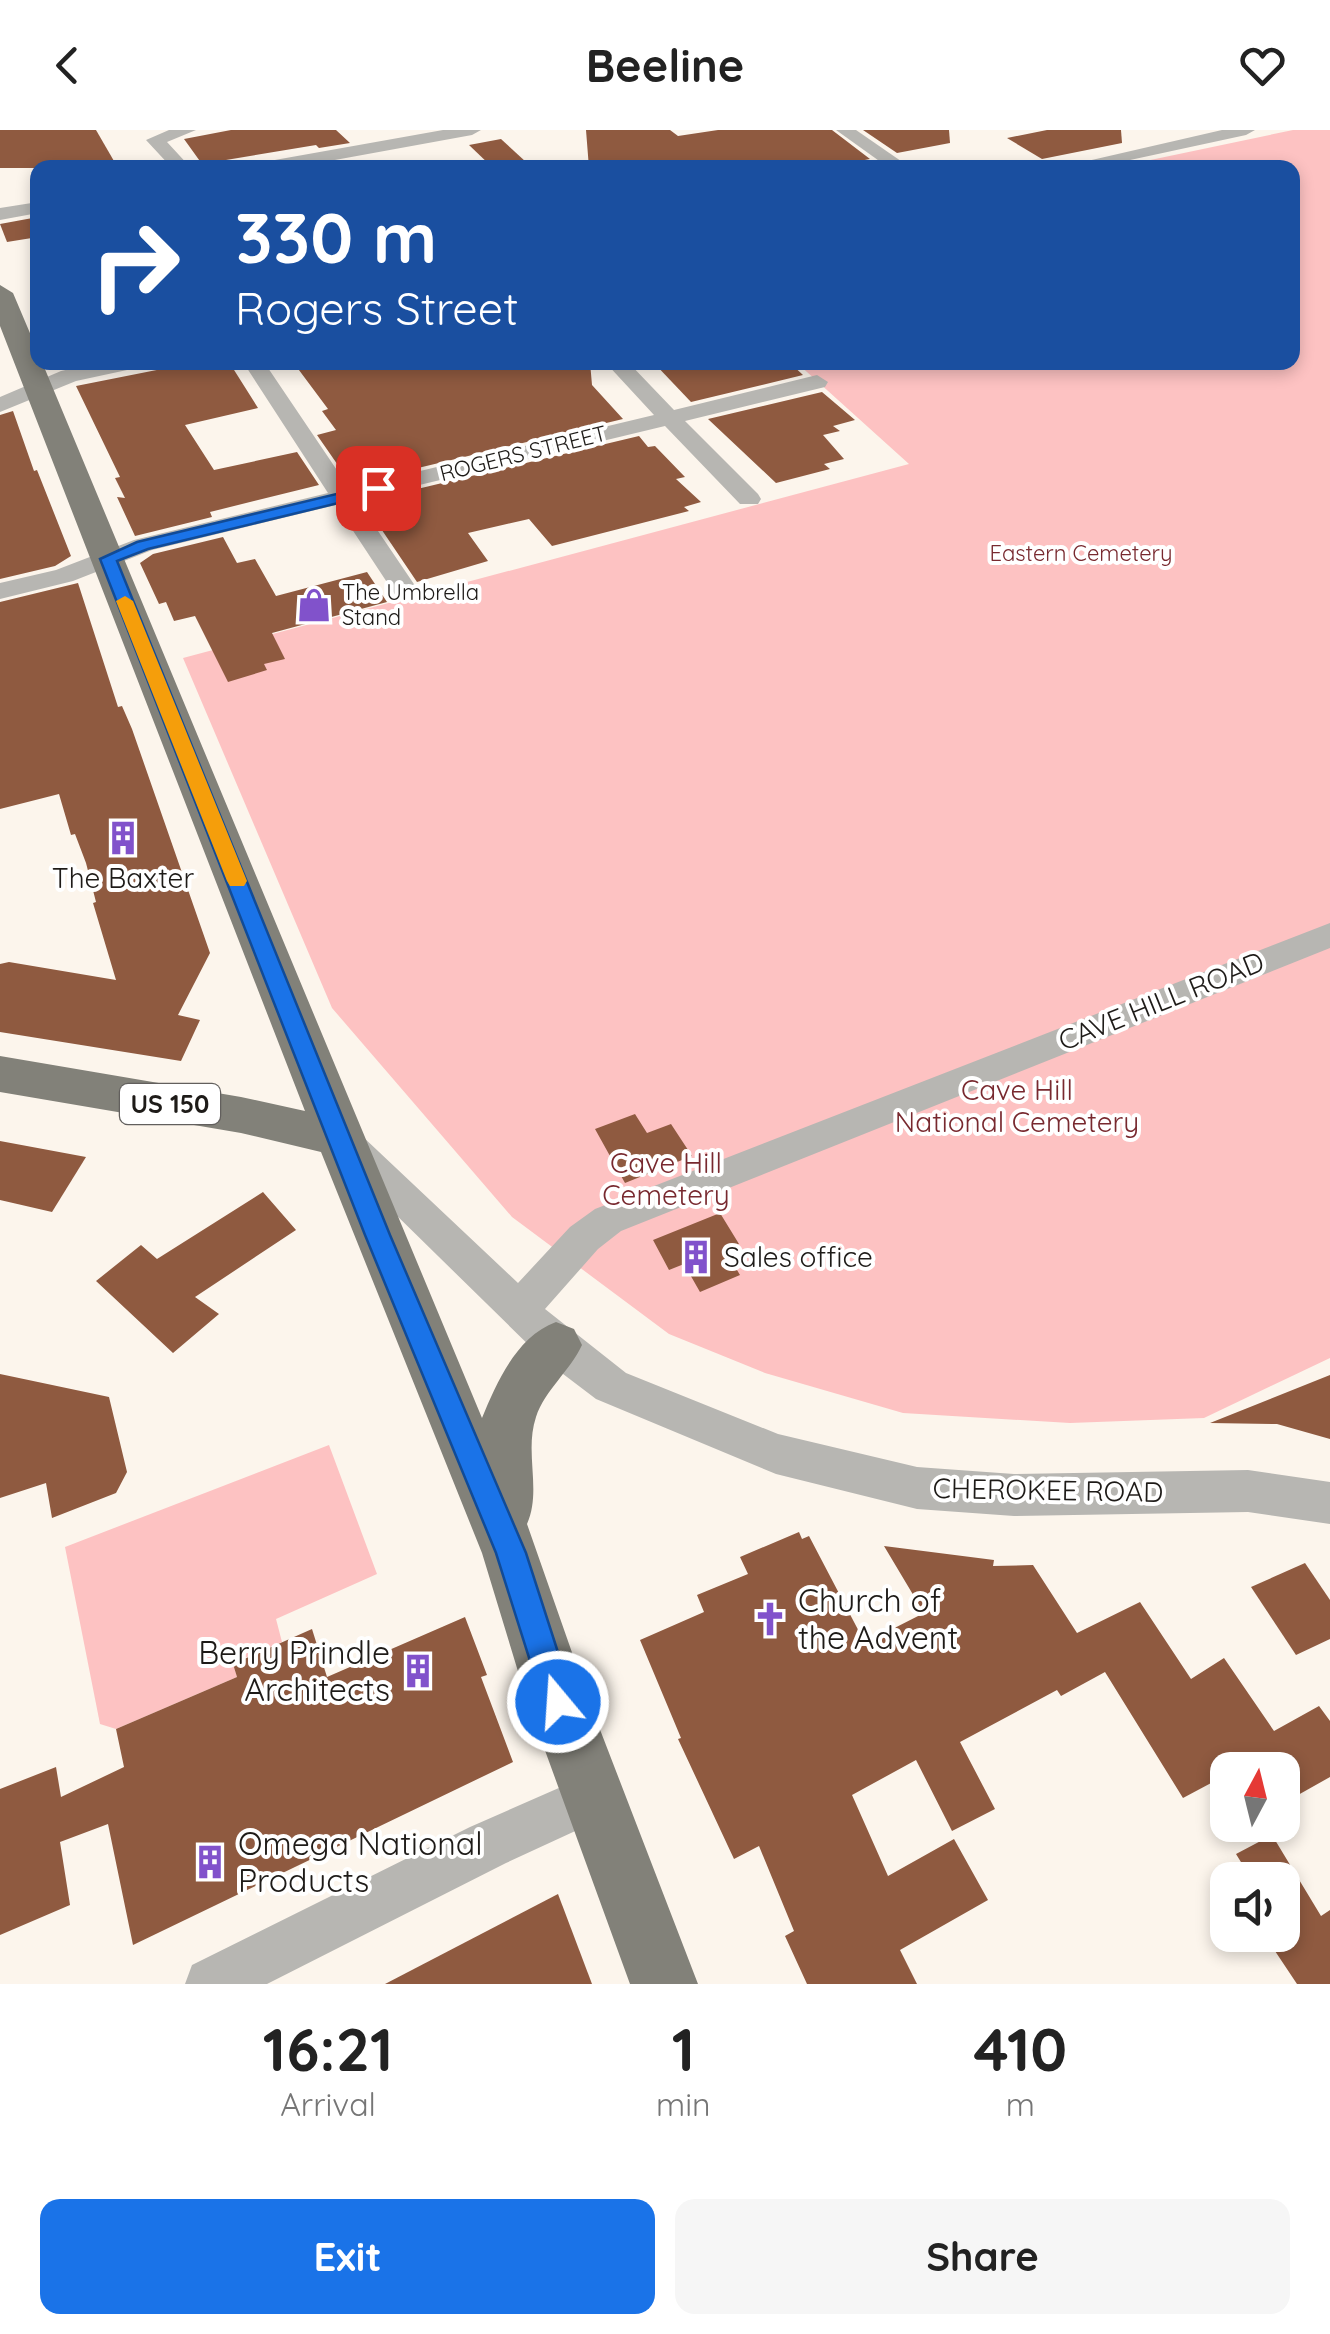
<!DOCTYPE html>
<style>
:root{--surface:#fff;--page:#f6f6f6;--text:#222;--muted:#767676;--accent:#1a73e8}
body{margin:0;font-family:Quicksand,sans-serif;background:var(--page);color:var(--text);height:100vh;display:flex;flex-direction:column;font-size:38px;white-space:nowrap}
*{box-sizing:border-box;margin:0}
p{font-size:32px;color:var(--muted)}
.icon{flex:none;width:55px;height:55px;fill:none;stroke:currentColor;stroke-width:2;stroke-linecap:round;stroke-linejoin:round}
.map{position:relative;height:1854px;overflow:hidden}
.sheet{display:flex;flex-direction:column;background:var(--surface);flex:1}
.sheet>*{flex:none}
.guide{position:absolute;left:30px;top:30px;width:1270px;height:210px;border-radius:20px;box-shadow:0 5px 15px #0003;background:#1a4fa0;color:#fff;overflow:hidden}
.needle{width:65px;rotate:7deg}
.fabs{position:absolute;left:1210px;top:1622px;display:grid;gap:20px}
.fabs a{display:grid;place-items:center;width:90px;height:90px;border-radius:20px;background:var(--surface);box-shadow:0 5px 15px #0003;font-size:50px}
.pin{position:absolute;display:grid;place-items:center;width:85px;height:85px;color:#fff;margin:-42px;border-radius:20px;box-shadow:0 5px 15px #0006}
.me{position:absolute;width:110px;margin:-55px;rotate:342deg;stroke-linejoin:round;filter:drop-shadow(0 0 8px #0008)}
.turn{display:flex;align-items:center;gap:35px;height:210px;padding:0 40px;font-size:45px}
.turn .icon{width:130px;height:130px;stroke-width:2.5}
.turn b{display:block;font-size:70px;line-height:85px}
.eta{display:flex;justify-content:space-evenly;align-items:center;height:170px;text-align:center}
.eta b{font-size:60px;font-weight:700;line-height:70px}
.button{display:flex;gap:20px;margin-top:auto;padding:20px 40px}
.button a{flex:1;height:115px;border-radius:20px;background:var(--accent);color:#fff;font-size:40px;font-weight:700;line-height:115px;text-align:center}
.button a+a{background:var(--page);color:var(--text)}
header{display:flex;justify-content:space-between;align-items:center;height:130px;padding:0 40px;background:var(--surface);font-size:45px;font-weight:700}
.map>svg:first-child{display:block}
.green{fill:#fdc2c2}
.building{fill:#8f5a40}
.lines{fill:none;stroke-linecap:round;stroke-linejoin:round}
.minor{fill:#b7b6b2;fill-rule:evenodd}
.major{fill:#828179;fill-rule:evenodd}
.route{fill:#1a73e8;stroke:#114b97;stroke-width:2.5}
.slow{fill:#f59e0b}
.labels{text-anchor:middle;stroke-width:8;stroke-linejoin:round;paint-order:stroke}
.far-street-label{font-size:22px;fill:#1e1b18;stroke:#fff}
.far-park-label{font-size:22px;fill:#78292f;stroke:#fff}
.far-poi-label{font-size:22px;fill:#1e1b18;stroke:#fff;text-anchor:start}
.shield{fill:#fff;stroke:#625f5d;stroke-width:2.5}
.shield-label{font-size:25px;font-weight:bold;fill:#1e1b18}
.poi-label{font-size:28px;fill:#1e1b18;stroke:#fff}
.street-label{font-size:28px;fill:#1e1b18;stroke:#fff}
.park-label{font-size:28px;fill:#78292f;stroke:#fff}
.near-poi-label{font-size:32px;fill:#1e1b18;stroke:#fff;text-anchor:start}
</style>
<header><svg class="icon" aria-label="back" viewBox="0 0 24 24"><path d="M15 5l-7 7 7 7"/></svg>Beeline<svg class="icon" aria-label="heart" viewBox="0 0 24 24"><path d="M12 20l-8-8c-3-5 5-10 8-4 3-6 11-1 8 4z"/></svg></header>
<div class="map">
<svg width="1330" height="1854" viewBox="0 0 1330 1854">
<rect width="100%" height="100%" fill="#fcf5ec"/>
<g class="green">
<path d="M1293 0H1330V1228L1204 1288 1070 1293 903 1283 765 1243 669 1204 512 1087 332 878 183 528 909 334 797 233 1292 232V38L1117 37Z"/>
<path d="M329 1315 377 1444 276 1489 282 1512 233 1533 237 1547 116 1599 100 1594 65 1417Z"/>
</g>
<g class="building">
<path d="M0 0H96L118 38H0Z"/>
<path d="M231 0H336L350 13 319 18 316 15 202 34 184 9Z"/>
<path d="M586 0H670L678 6 718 0H832L870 29 823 38H589Z"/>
<path d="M863 0H949L950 13 897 23Z"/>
<path d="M1047 0H1121L1122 13 1042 29 1007 8Z"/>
<path d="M501 9 526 32 492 37 469 15Z"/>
<path d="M38 87V107L7 112 0 94Z"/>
<path d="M197 232H229L258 278 185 295 214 340 297 322 319 355 210 382 212 387 135 406 117 367 125 368 115 348 120 347 76 256Z"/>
<path d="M293 232H590L592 255 623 289 351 354 317 305 336 300 322 281 328 279Z"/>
<path d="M653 232H789L803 245 691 272Z"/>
<path d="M822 262 855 290 833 296 840 301 823 305 844 329 824 334 830 339 776 353 708 289Z"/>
<path d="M13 281 34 341 37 340 71 426 55 436 0 449V285Z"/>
<path d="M639 306 648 317 655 316 685 347 676 349 701 372 684 377 689 381 552 416 529 389 468 403 488 431 417 452 363 372Z"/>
<path d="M223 407 237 433 255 429 276 466 367 442 387 472 272 503 285 529 264 534 267 540 228 552 195 486 174 491 166 472 159 474 140 433 153 424Z"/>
<path d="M78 453 118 577 122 576 132 599 210 823 178 885 200 890 181 931 0 902V834L9 832 116 850 93 773 96 772 86 733 75 704 71 705 59 664 0 679V472Z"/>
<path d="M635 984 647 1003 671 994 692 1026 625 1053 595 999Z"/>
<path d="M0 1011 86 1027 52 1082 0 1070Z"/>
<path d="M263 1062 296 1100 195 1167 219 1184 173 1223 96 1151 141 1115 157 1129Z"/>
<path d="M720 1083 739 1114 725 1120 740 1145 700 1162 684 1134 669 1140 653 1110Z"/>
<path d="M0 1244 109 1267 127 1342 116 1363 52 1388 46 1353 0 1368Z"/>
<path d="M1330 1245V1309L1277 1294 1210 1293Z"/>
<path d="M799 1402 802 1409 809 1406 865 1513 924 1483 884 1416 994 1430 993 1436 1033 1435 1077 1503 1140 1472 1191 1549 1224 1528 1274 1601 1319 1576 1330 1591V1647L1282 1674V1640H1228V1644L1183 1668 1105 1542 1061 1566 1057 1560 960 1612 995 1679 952 1701 916 1630 852 1665 888 1746 954 1709 988 1770 900 1820 917 1854H807L785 1806 794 1801 759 1716 734 1729 678 1609 681 1608 640 1510 704 1482 697 1465 748 1444 740 1427Z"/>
<path d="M1305 1433 1330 1470V1509L1296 1525 1251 1457Z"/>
<path d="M465 1487 487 1545 481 1547 513 1632 133 1815 108 1694 60 1712 70 1775 0 1805V1659L56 1637 61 1667 124 1637 116 1599 237 1547 233 1534 312 1499 327 1547Z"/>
<path d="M1272 1705 1321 1786 1330 1780V1854H1297L1273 1818 1282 1812V1750H1252L1236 1724Z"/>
<path d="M558 1764 592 1854H385Z"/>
</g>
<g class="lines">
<g class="minor">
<path d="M169 0H196L167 12 191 38H172L146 10Z"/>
<path d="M443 0H481L472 5 291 38H249L258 33Z"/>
<path d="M836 0H856L911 38H889Z"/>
<path d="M1222 0H1255L1246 5 1093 38H1057Z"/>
<path d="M38 72V83L0 90V78Z"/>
<path d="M101 232H143L141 237 76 251 0 282V267L61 241Z"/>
<path d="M243 232H264L349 358 654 285 605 232H628L674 280 817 245 828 252 825 257 685 291 758 364 761 369 758 374H740L665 296 357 370 422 466 418 472H400L336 375 152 420 73 451 0 469V453L56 440 134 410 328 363Z"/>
<path d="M1330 793V818L621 1101 598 1119 545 1179 626 1243 778 1304 917 1337 1014 1344 1248 1340 1330 1352V1394L1248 1382 1014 1386 917 1379 776 1344 596 1269 542 1228 335 1025 330 1015 335 1005 348 1000 361 1005 518 1153 570 1097 595 1079Z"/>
<path d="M593 1643 610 1651 618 1668 610 1685 506 1733 267 1854H185L192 1835 470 1697Z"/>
</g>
<path class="major" d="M0 155 13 163 38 222V232H42L482 1288C497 1252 517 1206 556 1192L574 1199 582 1215C570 1241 545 1260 536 1287 524 1323 542 1360 527 1394L589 1571 698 1854H630L527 1571 482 1423 321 1022 241 1003 0 962V926L241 967 305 981 0 196Z"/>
</g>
<path class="route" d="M378 354 386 358 384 362 148 419 117 431 390 1105 526 1423 574 1572 569 1582 558 1587 548 1582 543 1572 496 1423 365 1105 100 429 137 412Z"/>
<path class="slow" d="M125 466 133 471 247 751 244 756H230L227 751 116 471Z"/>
<defs>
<g id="shop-bare" transform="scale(2.7)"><path d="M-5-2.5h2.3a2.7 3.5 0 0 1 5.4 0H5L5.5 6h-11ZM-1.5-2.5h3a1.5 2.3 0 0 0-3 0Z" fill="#8152cb" stroke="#fff" stroke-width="2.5" paint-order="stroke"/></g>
<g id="building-bare" transform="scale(2.7)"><path d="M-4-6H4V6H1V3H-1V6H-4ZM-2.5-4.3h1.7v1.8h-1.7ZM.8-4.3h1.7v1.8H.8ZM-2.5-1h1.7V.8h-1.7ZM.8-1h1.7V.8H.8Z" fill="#8152cb" stroke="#fff" stroke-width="2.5" paint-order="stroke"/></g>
<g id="church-bare" transform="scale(2.7)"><path d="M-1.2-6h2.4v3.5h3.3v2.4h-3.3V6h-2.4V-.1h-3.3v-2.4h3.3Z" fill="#8152cb" stroke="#fff" stroke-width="2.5" paint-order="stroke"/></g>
</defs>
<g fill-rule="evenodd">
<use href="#shop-bare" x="314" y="475"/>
<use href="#building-bare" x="123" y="708"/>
<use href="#building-bare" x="696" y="1127"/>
<use href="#church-bare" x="770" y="1489"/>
<use href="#building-bare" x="418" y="1541"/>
<use href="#building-bare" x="210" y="1732"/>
</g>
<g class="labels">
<g class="far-street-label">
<text transform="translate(523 323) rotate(-14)" y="8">ROGERS STREET</text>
</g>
<g class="far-park-label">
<text x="1081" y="431">Eastern Cemetery</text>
</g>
<g class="far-poi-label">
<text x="342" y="470">The Umbrella<tspan x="342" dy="25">Stand</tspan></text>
</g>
<rect class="shield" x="120" y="954" width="100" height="40" rx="8"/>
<g class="shield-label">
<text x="170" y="983">US 150</text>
</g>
<g class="poi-label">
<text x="123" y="758">The Baxter</text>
<text x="724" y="1137" text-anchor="start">Sales office</text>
</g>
<g class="street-label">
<text transform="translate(1161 871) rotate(-22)" y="10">CAVE HILL ROAD</text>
<text transform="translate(1048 1360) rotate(1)" y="10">CHEROKEE ROAD</text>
</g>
<g class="park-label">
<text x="1017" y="970">Cave Hill<tspan x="1017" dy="32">National Cemetery</tspan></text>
<text x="666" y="1043">Cave Hill<tspan x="666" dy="32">Cemetery</tspan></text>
</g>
<g class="near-poi-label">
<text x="798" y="1482">Church of<tspan x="798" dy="37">the Advent</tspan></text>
<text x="390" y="1534" text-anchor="end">Berry Prindle<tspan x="390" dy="37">Architects</tspan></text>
<text x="238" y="1725">Omega National<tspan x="238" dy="37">Products</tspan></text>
</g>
</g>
</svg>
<div class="fabs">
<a><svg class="needle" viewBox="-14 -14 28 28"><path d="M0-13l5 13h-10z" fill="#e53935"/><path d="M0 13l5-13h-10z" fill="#767676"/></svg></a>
<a><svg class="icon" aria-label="sound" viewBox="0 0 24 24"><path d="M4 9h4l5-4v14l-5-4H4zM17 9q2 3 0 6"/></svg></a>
</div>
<div class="pin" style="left:378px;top:358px;background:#d93025"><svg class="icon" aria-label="arrive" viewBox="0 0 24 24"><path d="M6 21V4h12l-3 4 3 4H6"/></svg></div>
<svg class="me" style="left:558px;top:1572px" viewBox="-20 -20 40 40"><circle r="17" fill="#1a73e8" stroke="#fff" stroke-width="3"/><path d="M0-11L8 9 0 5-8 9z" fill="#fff"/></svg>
<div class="guide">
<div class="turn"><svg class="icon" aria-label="right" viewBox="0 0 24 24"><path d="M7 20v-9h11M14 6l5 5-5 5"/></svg><div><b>330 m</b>Rogers Street</div></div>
</div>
</div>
<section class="sheet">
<div class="eta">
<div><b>16:21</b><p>Arrival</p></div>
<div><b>1</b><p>min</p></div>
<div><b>410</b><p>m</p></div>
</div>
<div class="button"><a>Exit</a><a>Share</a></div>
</section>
